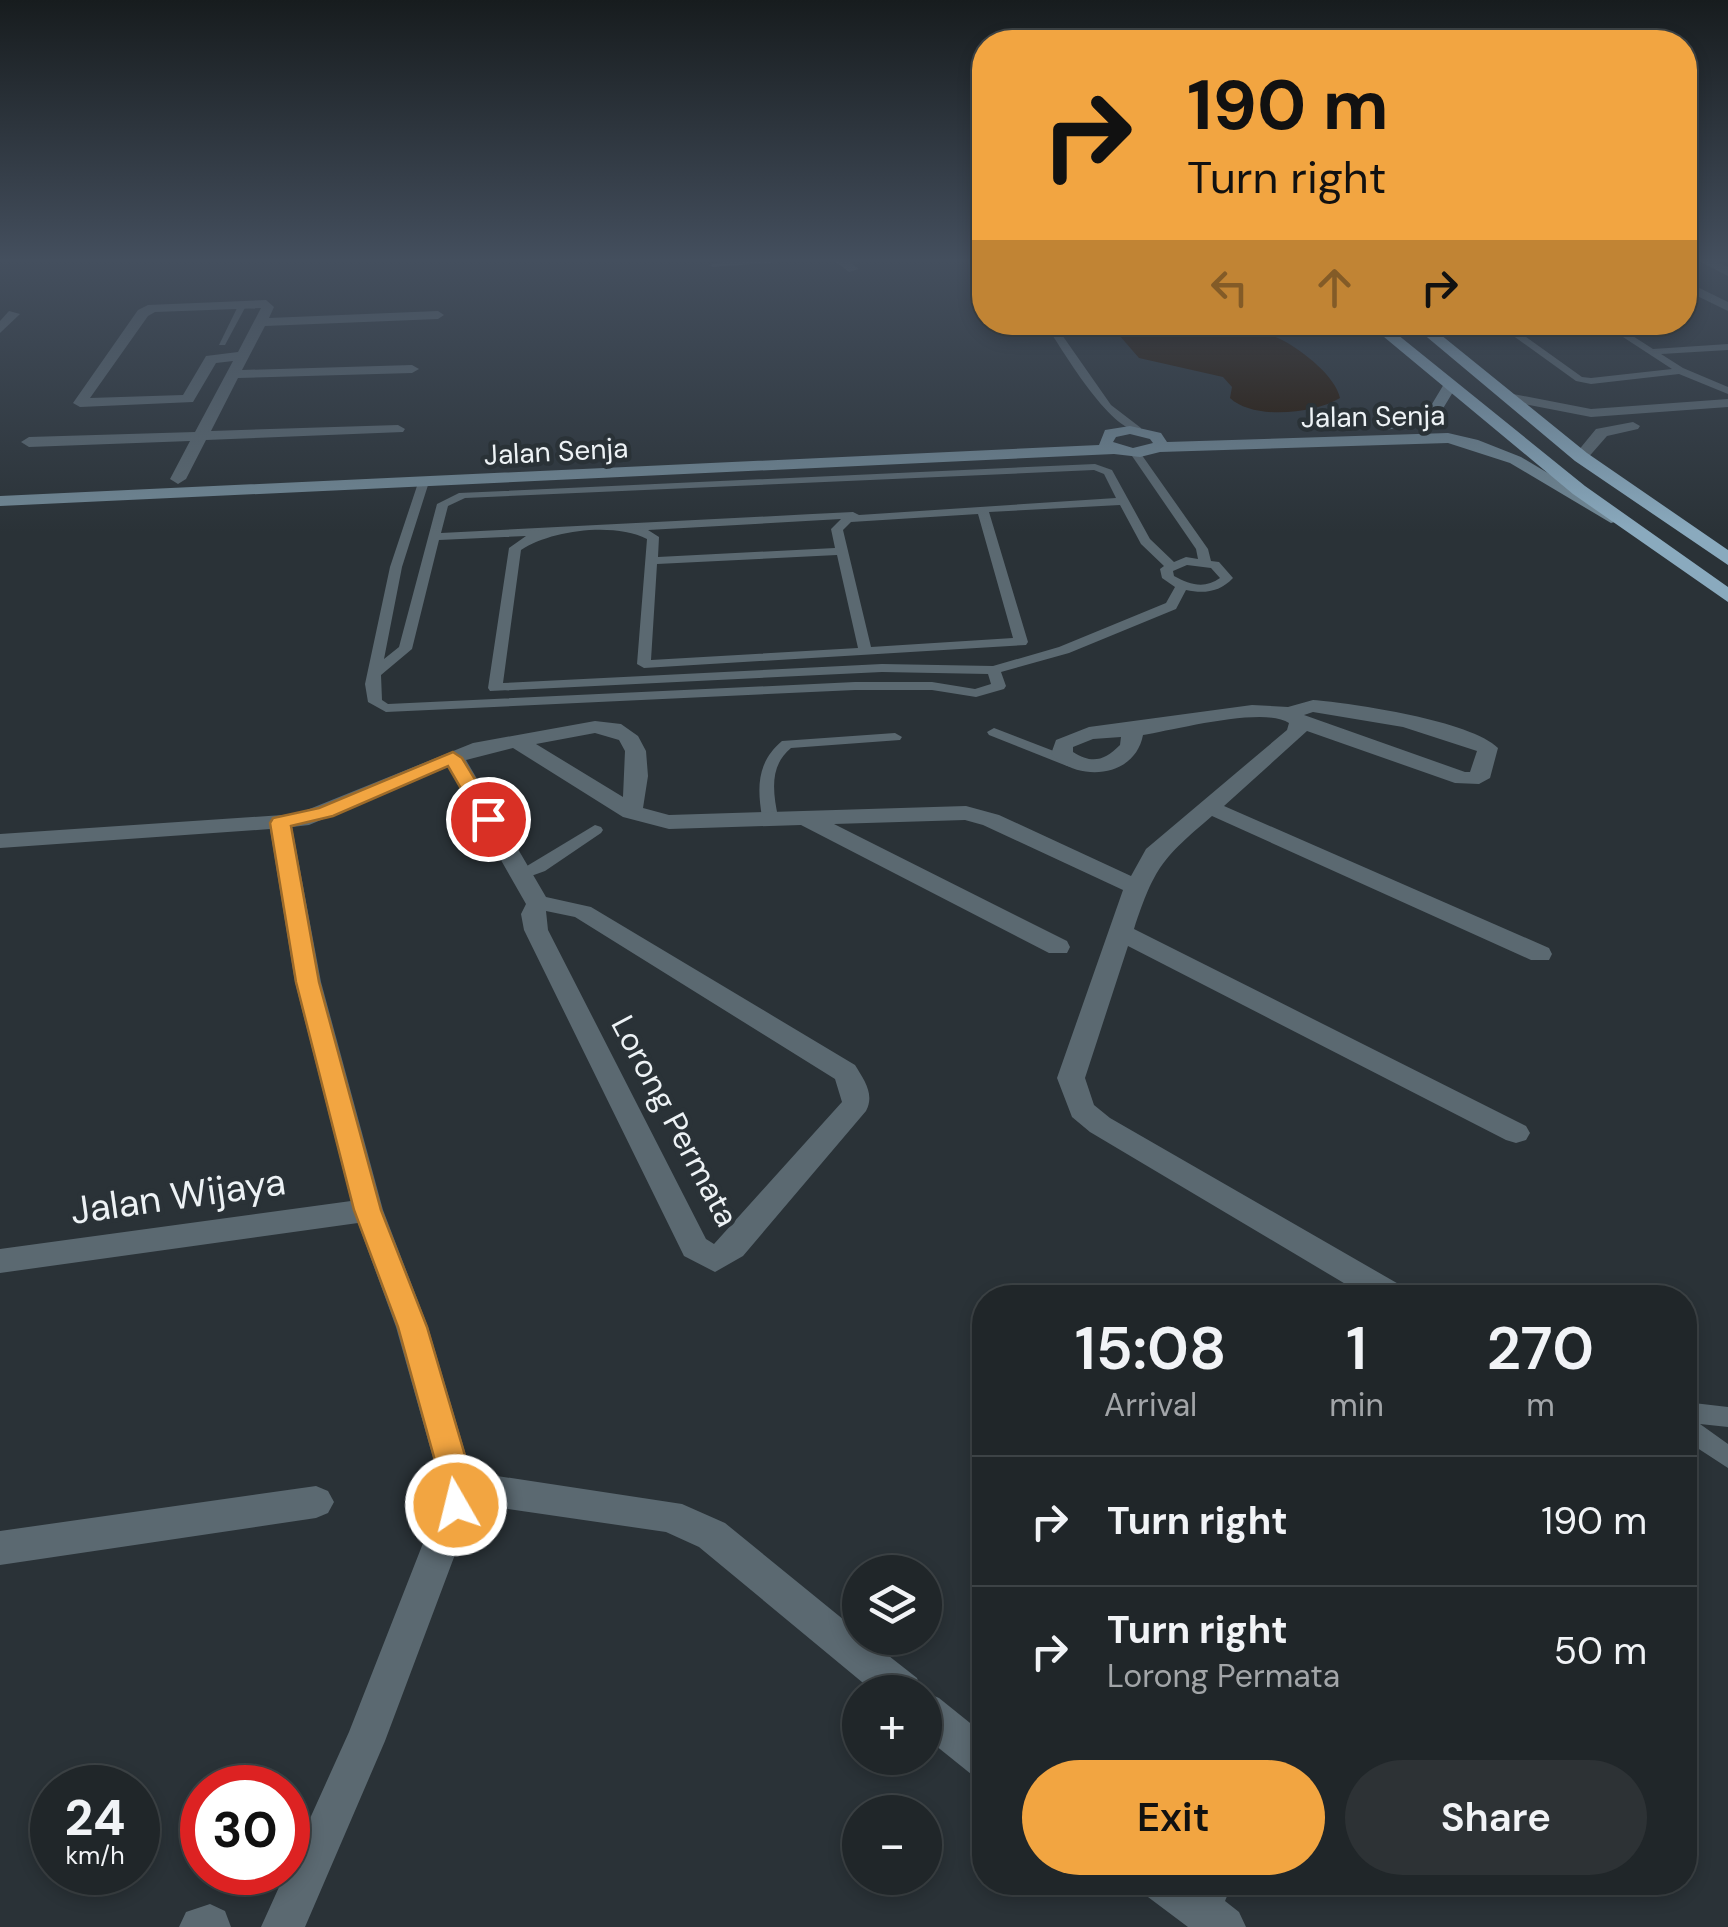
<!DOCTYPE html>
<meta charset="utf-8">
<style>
:root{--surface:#202629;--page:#2d3235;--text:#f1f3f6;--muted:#a2a5a8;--line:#3d4346;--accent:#f2a541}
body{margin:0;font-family:"DM Sans",sans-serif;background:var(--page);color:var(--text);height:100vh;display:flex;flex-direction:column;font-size:38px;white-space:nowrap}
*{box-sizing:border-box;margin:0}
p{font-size:32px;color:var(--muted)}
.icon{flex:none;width:55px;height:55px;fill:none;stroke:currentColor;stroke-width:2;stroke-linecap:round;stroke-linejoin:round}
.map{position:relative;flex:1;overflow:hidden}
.panel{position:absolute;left:972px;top:1285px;width:725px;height:610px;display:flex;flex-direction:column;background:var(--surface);border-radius:40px;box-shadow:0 5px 15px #0003,0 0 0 2px var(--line)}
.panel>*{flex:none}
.guide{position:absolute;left:972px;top:30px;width:725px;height:305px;border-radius:40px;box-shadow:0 5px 15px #0003,0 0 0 2px var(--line);background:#f2a541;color:#111;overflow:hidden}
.fabs{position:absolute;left:842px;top:1555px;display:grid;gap:20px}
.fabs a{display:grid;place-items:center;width:100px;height:100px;border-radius:50%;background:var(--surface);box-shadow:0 5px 15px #0003,0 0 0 2px var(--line);font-size:50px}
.speed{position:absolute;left:30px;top:1765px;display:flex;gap:20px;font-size:50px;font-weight:700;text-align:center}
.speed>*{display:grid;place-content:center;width:130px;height:130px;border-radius:50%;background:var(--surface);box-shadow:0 5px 15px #0003,0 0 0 2px var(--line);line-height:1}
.speed small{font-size:25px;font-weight:400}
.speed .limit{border:15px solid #d22;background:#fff;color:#111}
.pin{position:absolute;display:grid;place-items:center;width:85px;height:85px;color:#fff;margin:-42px;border:5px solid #fff;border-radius:50%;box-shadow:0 2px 10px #0007}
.me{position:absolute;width:110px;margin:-55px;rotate:352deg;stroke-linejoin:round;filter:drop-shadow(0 0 8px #0008)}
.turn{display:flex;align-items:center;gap:35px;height:210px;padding:0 50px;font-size:45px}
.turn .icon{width:130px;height:130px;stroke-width:2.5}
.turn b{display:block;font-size:70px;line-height:85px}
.lanes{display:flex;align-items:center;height:95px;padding:0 50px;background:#0003;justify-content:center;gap:50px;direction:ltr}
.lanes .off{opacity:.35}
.eta{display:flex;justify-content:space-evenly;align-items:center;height:170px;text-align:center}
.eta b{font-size:60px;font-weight:600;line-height:70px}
.button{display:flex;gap:20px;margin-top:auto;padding:20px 50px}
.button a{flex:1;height:115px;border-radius:60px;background:var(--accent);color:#111;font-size:40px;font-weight:600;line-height:115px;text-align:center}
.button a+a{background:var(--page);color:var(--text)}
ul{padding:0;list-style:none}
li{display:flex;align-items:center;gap:30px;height:130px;padding:0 50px;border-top:2px solid var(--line)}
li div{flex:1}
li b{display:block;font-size:38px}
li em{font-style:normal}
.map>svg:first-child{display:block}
.water{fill:#241200}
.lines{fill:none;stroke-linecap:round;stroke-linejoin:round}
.service{fill:#5b6971;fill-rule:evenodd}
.minor{fill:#5b6971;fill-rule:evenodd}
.secondary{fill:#718895;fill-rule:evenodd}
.trunk{fill:#8aaabe;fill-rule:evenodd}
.route{fill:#f2a541;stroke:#9d6b2a;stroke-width:2.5}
.labels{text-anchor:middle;stroke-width:9;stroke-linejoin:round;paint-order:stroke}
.far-street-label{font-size:28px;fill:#edf2f5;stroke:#2a3237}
.street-label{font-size:32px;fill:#edf2f5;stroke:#2a3237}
.near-street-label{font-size:38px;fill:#edf2f5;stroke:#2a3237}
</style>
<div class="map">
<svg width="1728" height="1927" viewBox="0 0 1728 1927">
<rect width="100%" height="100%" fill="#2a3237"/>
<path class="water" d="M1221 322C1241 329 1266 331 1284 341 1303 351 1336 377 1340 398 1314 414 1253 420 1230 398L1232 387 1223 377 1139 358 1119 335 1122 323Z"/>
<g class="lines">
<g class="service">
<path d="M780 262 713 267 709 265 722 262Z"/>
<path d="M240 302 247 304 225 345H219Z"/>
<path d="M1044 322H1053L1111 405 1141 428V432C1109 431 1062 349 1044 322Z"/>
<path d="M1494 322H1505L1582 377 1591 378 1672 369 1600 322H1611L1653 349 1728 344V350L1661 354 1683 368 1728 387V394L1679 374 1591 384 1576 381Z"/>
<path d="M1135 450 1139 451 1208 549 1211 561 1219 562 1233 578C1220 592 1204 594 1186 590L1176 609 1069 653 1001 672 1006 686 1004 689 976 697 932 690H855L386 712 368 702 365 684 390 567 419 480 429 482 402 567 384 659 399 647 437 504 459 493 1095 464 1112 470 1150 539 1174 562 1186 557 1198 559 1196 549 1130 453ZM1094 470 1104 474 1116 498 859 515 853 512C715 519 579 526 441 533L448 506 465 498ZM1120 505 1141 544 1164 566 1160 569 1162 578 1175 587 1166 603 1059 647 993 666 882 664 503 683 521 550C551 530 614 522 647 539L637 664 644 668 1026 645 1028 642 989 512ZM978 514 1013 638 871 647 843 530 851 522ZM841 519 831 529 835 548 658 557 659 537 648 530ZM526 536 509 548 488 688 490 691 882 672 988 674 991 684 975 689 932 682H855L388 704 382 700 381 675 412 649 439 540ZM837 555 858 648 651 660 657 564ZM1187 565 1211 568 1220 578C1205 589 1190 585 1174 576L1173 571Z"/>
<path d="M994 728 1077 760 1079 763 1072 767 1067 766 989 735 987 732Z"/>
<path d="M895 733 902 737 900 740 791 748C769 766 773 792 778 817L770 822 762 817C757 787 757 762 782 741Z"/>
<path d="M595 825 601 827 603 830 601 833 545 871 520 880 512 875Z"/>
<path d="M1685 1402 1728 1407V1427L1700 1424 1728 1444V1468L1685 1440Z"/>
</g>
<g class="minor">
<path d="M836 262H850L859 269 849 272Z"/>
<path d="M1701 262H1717L1728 267V276Z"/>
<path d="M1685 281 1728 302V311L1685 290Z"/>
<path d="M266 300 274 307 269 318 438 311 444 315 438 319 265 326 242 370 412 365 419 369 412 373 238 378 211 431 398 425 405 429 403 432 206 440 186 479 178 484 170 479 190 441 29 447 21 442 29 437 195 432 233 361 216 363 193 402 80 407 73 403 138 310 148 305ZM261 308 238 352 206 356 183 395 90 398 148 316 155 312Z"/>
<path d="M9 311 20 314 0 333V321Z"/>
<path d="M1513 394 1591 409 1728 399V407L1591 417 1508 401 1506 398Z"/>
<path d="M1633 422 1640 426 1638 429 1607 436 1586 460 1573 457 1596 429Z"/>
<path d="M1313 700C1352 703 1472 721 1498 748L1490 778 1479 784 1455 783 1307 731 1224 806 1549 948 1552 954 1549 960H1531L1212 816C1162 859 1155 866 1134 929L1526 1126 1530 1133 1526 1140 1516 1143 1506 1140 1128 946 1085 1078 1094 1105 1110 1118 1402 1286 1405 1298H1369L1090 1132 1072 1117 1057 1078 1123 890 983 825 965 820 834 824 1067 941 1070 947 1067 953H1049L801 825 669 829 623 817 513 748 466 760 546 897 591 907 855 1065C864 1080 875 1094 866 1111L743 1256 715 1272 684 1256 524 930 521 914 526 904 448 767 309 825 292 827 321 982 383 1210 428 1327 471 1472 682 1504 725 1523 860 1633V1638H866L917 1678 922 1692H874L699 1547 666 1532 474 1504 385 1741 305 1927H261L349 1732 438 1505 441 1486 396 1327 358 1223 0 1273V1249L351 1201 295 982 270 829 0 848V834L297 814 473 743 595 721 621 724 638 736 646 751 648 776 643 808 669 815 966 806 999 815 1131 876 1146 849 1287 730 1289 723C1265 706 1174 730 1143 735 1135 778 1078 783 1051 754L1056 740 1089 727 1252 705 1288 707ZM1313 712 1403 727 1477 751 1470 772H1465L1304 715ZM595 733 619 740 625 751 623 797 536 744ZM1121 737 1120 745C1104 761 1092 764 1073 752V747L1093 739ZM546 911 575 917 835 1079 842 1102 714 1244 706 1239 548 930Z"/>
<path d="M316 1486 328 1491 334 1502 328 1513 316 1518 0 1565V1531Z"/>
<path d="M925 1692 939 1698 985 1735V1780L971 1774 925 1737Z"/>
<path d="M1142 1882H1233L1225 1901 1239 1912 1246 1927H1188L1148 1897Z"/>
<path d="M210 1904 225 1911 231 1927H179L186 1912Z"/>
</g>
<g class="secondary">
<path d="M1444 384 1456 387 1436 420 1386 430V424L1426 414Z"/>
<path d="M1130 426 1161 433 1167 442 1448 433 1478 440 1521 457 1625 519 1611 523 1510 463 1448 443 1160 452 1140 457 1114 454 0 506V496L1099 445 1105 430ZM1130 434 1150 439 1153 443 1133 448 1113 442 1116 437Z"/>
</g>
<g class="trunk">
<path d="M1366 322H1382L1585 486 1728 587V602L1573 494Z"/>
<path d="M1409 322H1425L1587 453 1728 550V565L1575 461Z"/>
</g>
</g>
<linearGradient id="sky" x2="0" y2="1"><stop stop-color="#171c1e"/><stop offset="0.49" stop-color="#444f5e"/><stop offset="1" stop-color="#444f5e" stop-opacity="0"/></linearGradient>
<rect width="1728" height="532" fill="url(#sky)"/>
<path class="route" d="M453 752 462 758 499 819 496 823H481L448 766 333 816 291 826 319 982 381 1210 427 1327 474 1486 468 1515 456 1520 445 1515 440 1505 442 1486 398 1327 354 1210 296 982 270 823 273 818 319 808Z"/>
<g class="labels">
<g class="far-street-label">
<text transform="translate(1373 416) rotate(-1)" y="10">Jalan Senja</text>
<text transform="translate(556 451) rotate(-3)" y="10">Jalan Senja</text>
</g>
<g class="street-label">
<text transform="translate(675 1121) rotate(62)" y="11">Lorong Permata</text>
</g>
<g class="near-street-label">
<text transform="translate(178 1196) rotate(-8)" y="13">Jalan Wijaya</text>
</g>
</g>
</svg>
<div class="fabs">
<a><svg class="icon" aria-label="layers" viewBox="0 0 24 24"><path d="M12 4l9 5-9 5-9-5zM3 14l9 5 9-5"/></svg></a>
<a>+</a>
<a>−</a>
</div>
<div class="speed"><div>24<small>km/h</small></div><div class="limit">30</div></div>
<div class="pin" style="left:488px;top:819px;background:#d93025"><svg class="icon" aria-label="arrive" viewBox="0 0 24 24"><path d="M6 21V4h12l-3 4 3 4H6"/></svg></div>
<svg class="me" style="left:456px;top:1505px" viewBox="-20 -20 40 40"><circle r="17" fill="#f2a541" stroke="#fff" stroke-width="3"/><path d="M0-11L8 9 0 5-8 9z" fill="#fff"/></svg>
<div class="guide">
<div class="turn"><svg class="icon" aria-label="right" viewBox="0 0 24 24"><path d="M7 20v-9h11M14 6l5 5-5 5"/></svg><div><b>190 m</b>Turn right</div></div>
<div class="lanes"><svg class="icon off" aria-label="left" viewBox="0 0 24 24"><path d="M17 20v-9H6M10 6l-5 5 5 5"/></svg><svg class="icon off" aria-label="ahead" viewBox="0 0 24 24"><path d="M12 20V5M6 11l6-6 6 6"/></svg><svg class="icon" aria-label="right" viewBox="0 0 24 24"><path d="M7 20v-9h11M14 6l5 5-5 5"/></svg></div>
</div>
<section class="panel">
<div class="eta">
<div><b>15:08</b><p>Arrival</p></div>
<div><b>1</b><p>min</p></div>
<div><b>270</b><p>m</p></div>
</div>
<ul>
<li><svg class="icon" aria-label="right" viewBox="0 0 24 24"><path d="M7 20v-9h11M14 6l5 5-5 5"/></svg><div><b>Turn right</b></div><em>190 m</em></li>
<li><svg class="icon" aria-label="right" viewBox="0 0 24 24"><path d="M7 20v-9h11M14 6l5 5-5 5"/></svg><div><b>Turn right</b><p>Lorong Permata</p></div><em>50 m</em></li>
</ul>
<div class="button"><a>Exit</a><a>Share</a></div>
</section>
</div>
